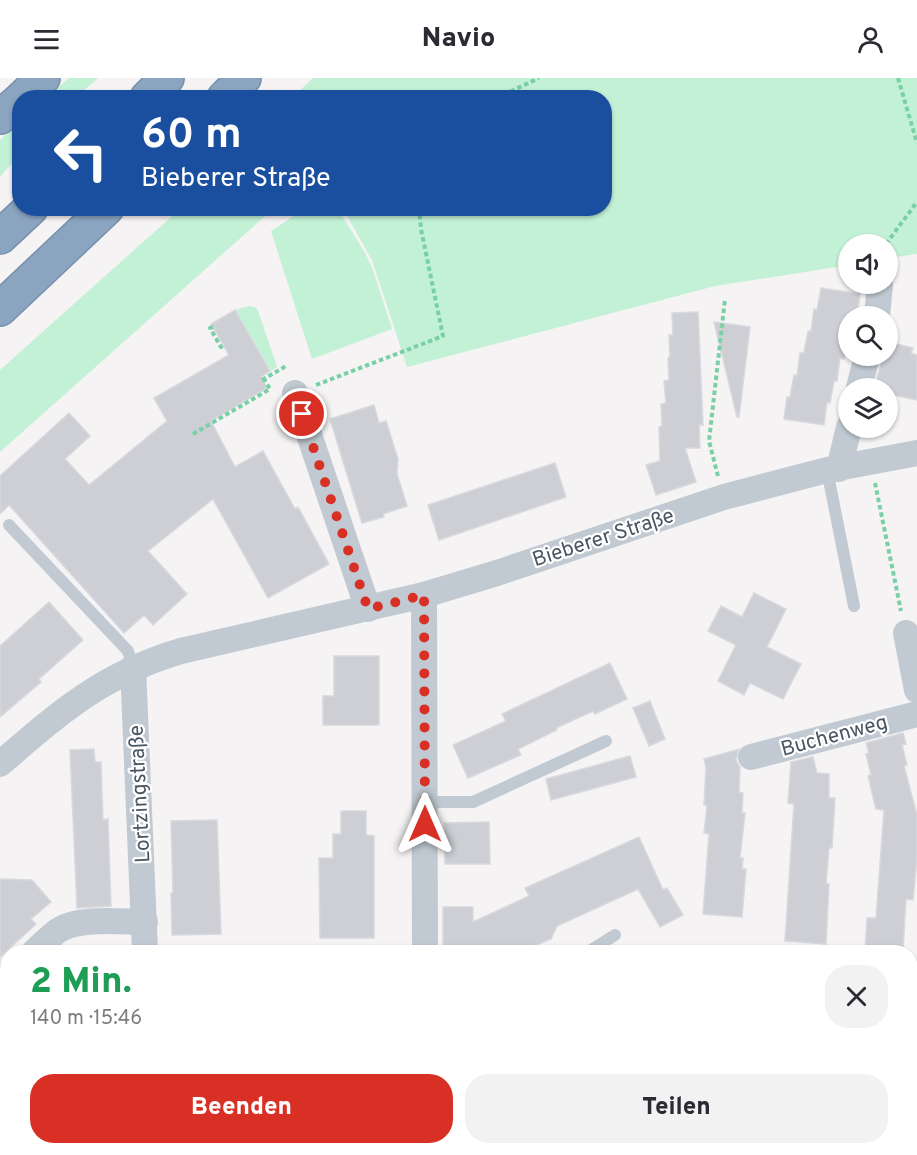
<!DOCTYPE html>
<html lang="de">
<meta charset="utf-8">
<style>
:root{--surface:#fff;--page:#f2f2f3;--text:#2b2b33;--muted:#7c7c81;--accent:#d93025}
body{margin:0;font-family:Overpass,sans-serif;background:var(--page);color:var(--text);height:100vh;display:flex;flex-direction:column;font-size:22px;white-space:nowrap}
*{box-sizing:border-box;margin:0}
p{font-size:20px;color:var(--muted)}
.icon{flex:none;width:33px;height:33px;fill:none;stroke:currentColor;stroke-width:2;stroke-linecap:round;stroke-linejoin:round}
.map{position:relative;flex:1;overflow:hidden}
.side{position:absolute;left:0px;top:867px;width:918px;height:210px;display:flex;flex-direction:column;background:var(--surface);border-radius:24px 24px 0 0;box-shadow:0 2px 4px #0004}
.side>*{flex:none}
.hud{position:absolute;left:12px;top:12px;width:600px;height:126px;border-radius:24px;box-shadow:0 2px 4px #0004;background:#1a4fa0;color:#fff;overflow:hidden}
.buttons{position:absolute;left:838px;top:156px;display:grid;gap:12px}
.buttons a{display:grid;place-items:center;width:60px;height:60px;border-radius:50%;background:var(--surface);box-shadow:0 2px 4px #0004;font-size:30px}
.pin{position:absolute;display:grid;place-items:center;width:51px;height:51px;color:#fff;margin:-26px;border:3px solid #fff;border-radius:50%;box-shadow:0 2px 6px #0007}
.me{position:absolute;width:66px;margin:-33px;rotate:0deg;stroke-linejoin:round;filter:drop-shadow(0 0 4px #0008)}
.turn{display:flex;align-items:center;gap:21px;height:126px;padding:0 30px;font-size:27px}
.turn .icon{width:78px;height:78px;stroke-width:2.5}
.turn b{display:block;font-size:42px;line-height:51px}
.round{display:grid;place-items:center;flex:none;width:63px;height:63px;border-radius:24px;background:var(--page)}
.overview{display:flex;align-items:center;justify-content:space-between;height:102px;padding:0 30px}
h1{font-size:36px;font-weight:800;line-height:45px;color:#1e9e55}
.cta{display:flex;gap:12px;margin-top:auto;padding:12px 30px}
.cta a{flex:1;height:69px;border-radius:24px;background:var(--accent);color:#fff;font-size:24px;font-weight:800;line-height:69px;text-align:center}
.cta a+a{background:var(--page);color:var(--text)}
header{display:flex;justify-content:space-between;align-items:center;height:78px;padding:0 30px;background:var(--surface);font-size:27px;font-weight:800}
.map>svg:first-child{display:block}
.green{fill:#c3f1d5}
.building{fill:#cdcfd5;stroke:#d7d9de;stroke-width:1.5}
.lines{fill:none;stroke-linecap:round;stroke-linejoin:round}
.motorway-casing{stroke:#7690ad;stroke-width:36}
.path{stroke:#7ad0a6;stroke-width:4;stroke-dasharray:4.5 3;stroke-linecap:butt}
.service{stroke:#c1cad2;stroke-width:12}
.minor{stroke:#c1cad2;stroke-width:26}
.motorway{stroke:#8ba5c1;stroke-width:33}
.route{stroke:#d93025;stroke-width:10;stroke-dasharray:0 18}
.labels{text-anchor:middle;stroke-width:4.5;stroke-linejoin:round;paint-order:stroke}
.street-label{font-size:21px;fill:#4a5661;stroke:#fff}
</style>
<header><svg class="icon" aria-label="menu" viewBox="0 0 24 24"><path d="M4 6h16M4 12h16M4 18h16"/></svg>Navio<svg class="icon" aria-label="person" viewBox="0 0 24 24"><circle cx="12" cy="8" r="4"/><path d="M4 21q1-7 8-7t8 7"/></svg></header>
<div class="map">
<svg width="917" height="1077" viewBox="0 0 917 1077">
<rect width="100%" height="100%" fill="#f5f3f3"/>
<g class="green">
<path d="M69 0H98L76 19H47Z"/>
<path d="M313 0H917V176L888 180V166H849V187L715 208 407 289 372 182 343 131 604 130V20L293 19Z"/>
<path d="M19 44V77L0 99V62Z"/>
<path d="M306 130 338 131 365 175 373 192 392 251 312 281 271 153Z"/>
<path d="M180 131H273L0 374V292Z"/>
<path d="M249 228 255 229 258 233 277 289 271 293 235 232Z"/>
</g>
<g class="building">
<path d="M821 210 860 216 857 238 849 237V259H847L844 281 840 280 837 303H834L830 325 827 324 824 347 784 341 787 319H790L794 297 797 298 800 275H804L808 253H811L814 231 817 232Z"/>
<path d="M235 232 270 293 261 299 267 310 211 343 235 389 263 373 295 431 298 429 329 486 268 520 213 421 148 473 187 516 153 547 144 537 124 555 9 427 0 436V398L69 335 90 358 65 381 89 407 167 343 154 320 229 277 211 246Z"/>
<path d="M698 234 703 347H699L700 370H685L696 404 656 417 646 387 660 383 659 349 662 348 661 326 666 325 664 303 669 302 668 280 670 279 669 257H673L672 235Z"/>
<path d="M714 244 750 249 739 339H737Z"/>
<path d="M888 264 913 270 911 275 917 277V322L888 316V307L876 304 883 278H888Z"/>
<path d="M374 327 379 345 386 343 398 381 397 396 407 428 383 436 384 439 362 445 330 341Z"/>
<path d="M555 385 566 419 439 462 428 427Z"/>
<path d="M754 515 786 531 767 569 801 586 783 621 750 605 744 617 718 603 736 567 708 553 721 528 742 539Z"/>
<path d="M49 524 83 562 39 601 41 604 0 639V568Z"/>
<path d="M334 578H379V647H323V618H334Z"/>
<path d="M610 585 627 621 595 636 593 633 556 650 557 652 518 671 521 677 468 700 453 667 506 643 502 636Z"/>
<path d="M650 623 665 661 649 668 633 630Z"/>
<path d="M903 655 906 666 902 667 907 687 904 688 917 737V779L913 822 906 821 903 872 889 871V874H865L867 840H876L884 732 876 731 868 698 871 697 866 676 869 675 866 665Z"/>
<path d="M94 671 95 684H101L103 742 108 741 111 828 77 830 70 672Z"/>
<path d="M739 671 736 682 740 689 739 714 743 715 742 735H745L740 780H743L742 791H746L742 839 703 836 709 756 704 755 707 727H704L706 690 704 681Z"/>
<path d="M630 678 636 699 551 722 546 701Z"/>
<path d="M813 679 817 695 829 696V720H835L832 770H829L826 806H829L826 866 785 863 794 726 788 725 791 684Z"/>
<path d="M341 733H366V757L374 758V860H320L319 780H333V756H341Z"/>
<path d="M217 742 221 856 172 857 171 815H173L171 743Z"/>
<path d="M489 744 490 786H445L444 745Z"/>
<path d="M639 759 663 812 667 810 683 837 660 849 638 811 557 848 551 861 520 874 443 872V829H473V844L529 818 525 810Z"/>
<path d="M0 801 32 802 51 824 31 841 36 846 0 879Z"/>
</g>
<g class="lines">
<g class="motorway-casing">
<g id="motorway">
<path d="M22 20 43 0"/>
<path d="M147 20 167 0"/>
<path d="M224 20 244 0"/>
<path d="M0 39 20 22"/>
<path d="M0 159 31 130"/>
<path d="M0 231 107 130"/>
</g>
</g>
<g class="path">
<path d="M898 0 917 65"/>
<path d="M497 20 539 0"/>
<path d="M886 166 917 124"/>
<path d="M213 249 210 250 221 269 223 267"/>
<path d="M262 302 286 288"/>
<path d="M316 307 443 258 421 151 419 130"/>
<path d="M193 356 270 311 264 301"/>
<path d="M718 398 709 363 725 221"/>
<path d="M875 405 901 533"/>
</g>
<g class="service">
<path d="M827 392 854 528"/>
<path d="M9 447 128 573 133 589"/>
<path d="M425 724H473L606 663"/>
<path d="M588 874 615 857"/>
<path d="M551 1077 568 1070"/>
</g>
<g class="minor">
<path d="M877 238 880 206"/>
<path d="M859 310 867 278"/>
<path d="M295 315 368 531"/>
<path d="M839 391 849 349"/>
<path d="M424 517 425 874"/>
<path d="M906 555 917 612"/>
<path d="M133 589 145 874"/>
<path d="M751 679 917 636"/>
<path d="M0 686C60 634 103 596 181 573L424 517 497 495 724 419 827 392 917 375"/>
<path d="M34 874C42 867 50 858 59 852 80 839 121 844 145 844"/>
<path d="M0 905 8 899"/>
<path d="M910 947 917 910"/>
<path d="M0 1018 8 1027"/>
<path d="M146 1070V1077"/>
<path d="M9 1077 17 1070"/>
<path d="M425 1077V1070"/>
<path d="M878 1077 880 1070"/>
</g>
<use href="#motorway" class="motorway"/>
</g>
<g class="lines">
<path class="route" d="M302 336 368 531 424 517 425 746"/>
</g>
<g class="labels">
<g class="street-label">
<text transform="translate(603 459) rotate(-18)" y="7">Bieberer Straße</text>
<text transform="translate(834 657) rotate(-15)" y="7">Buchenweg</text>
<text transform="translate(139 716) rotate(-93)" y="7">Lortzingstraße</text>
</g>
</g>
</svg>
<div class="buttons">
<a><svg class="icon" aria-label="sound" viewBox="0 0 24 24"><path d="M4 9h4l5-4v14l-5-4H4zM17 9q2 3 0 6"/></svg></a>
<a><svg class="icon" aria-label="search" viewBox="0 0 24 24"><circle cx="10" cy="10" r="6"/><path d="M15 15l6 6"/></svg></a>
<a><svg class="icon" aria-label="layers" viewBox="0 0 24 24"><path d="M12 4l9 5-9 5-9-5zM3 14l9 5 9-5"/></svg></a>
</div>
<div class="pin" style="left:302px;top:336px;background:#d93025"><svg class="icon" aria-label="arrive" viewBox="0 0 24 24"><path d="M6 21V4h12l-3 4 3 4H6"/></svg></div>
<svg class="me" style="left:425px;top:746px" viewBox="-20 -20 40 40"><path d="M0-17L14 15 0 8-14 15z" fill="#d93025" stroke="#fff" stroke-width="4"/></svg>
<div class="hud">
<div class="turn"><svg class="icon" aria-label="left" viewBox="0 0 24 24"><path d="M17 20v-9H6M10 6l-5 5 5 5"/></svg><div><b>60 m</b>Bieberer Straße</div></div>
</div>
<section class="side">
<div class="overview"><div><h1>2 Min.</h1><p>140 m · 15:46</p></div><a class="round"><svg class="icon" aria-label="close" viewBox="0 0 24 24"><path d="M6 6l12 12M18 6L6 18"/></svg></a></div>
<div class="cta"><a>Beenden</a><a>Teilen</a></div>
</section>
</div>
